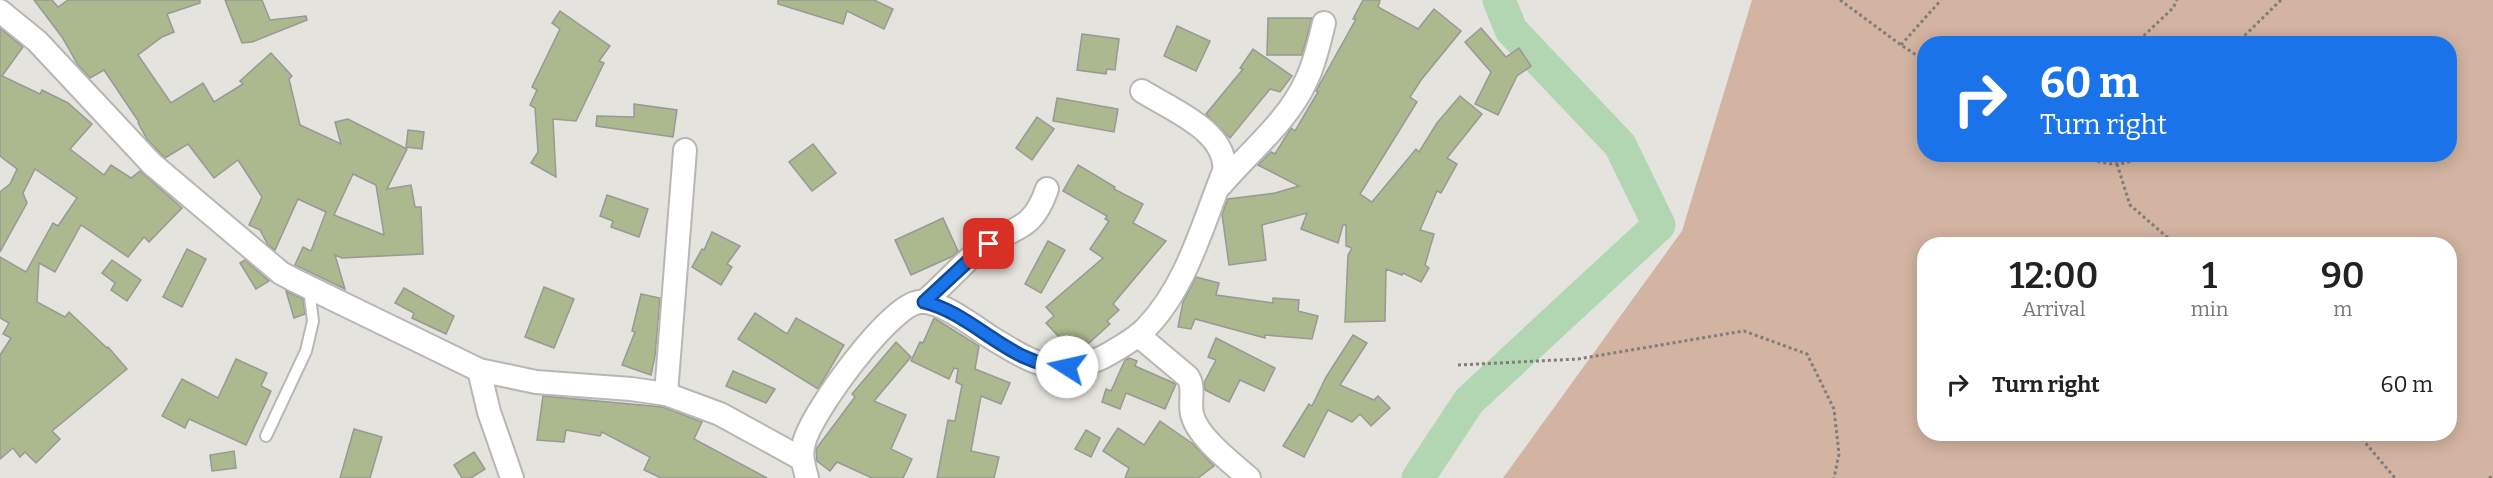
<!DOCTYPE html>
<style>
:root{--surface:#fff;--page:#f2f2f2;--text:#222;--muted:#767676}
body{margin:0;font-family:Bitter,serif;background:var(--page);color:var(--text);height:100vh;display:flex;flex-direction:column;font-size:22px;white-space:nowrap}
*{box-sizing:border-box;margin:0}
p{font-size:20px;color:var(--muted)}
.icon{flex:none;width:33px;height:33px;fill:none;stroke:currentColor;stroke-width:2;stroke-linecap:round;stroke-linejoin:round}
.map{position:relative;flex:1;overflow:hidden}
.side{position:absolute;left:1917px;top:237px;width:540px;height:204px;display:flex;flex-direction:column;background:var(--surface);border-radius:24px;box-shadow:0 3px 15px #0003}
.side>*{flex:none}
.hud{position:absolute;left:1917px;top:36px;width:540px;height:126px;border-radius:24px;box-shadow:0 3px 15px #0003;background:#1a73e8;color:#fff;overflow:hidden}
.pin{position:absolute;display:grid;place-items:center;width:51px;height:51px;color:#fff;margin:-26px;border-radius:12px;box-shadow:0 3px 9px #0006}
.me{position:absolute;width:66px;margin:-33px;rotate:280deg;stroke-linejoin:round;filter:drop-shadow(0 0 4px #0008)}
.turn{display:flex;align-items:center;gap:21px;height:126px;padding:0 24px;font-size:27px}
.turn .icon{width:78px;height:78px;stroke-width:2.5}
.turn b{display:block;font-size:42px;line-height:51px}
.eta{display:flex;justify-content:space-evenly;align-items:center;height:102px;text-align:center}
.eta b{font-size:36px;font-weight:600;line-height:42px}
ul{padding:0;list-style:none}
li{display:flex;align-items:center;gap:18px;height:90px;padding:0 24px}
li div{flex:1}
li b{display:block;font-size:22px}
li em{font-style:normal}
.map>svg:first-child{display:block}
.green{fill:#d3b3a1;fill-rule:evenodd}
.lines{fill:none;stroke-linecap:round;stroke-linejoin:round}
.river{stroke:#b3d6b2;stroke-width:33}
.building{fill:#acb88d;stroke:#989995;stroke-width:1.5;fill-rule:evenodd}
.service-casing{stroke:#b8b7b3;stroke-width:14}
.minor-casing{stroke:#b8b7b3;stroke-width:26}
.path{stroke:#7f7e7b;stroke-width:3;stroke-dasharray:3 3;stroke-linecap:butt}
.service{stroke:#fff;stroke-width:10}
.minor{stroke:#fff;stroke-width:22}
.route-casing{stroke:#114b97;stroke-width:15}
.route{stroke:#1a73e8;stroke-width:10}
</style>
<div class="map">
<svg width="2493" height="478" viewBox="0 0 2493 478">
<rect width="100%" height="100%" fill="#e4e3de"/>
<path class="green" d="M1752 0H2493V478H1503L1682 231ZM1924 44H2450V154H1924ZM1924 244H2450V434H1924Z"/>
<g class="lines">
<path class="river" d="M1418 478 1469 401 1659 225 1620 145 1511 30 1499 0"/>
</g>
<g class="building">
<path d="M34 0H52L58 7 68 0H200V3L167 14 174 32 162 37 138 55 171 103 203 83 214 102 243 84 240 81 271 53 292 76 289 79 300 125 341 144 335 122 348 119 407 149 387 189 411 185 415 207H421L423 254 342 258 335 255 345 289 295 265 303 247 311 251 326 212 298 199 275 250 268 245 260 230 249 225 262 197 238 160 214 178 188 144 165 158 147 139 138 123 139 122 104 70 90 78 78 65 62 37ZM353 174 376 185 384 235 334 215Z"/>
<path d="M225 0H262L270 20 306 16 307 20 252 42 242 43Z"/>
<path d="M778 0H874L893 9 884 29 847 11 843 24 778 4Z"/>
<path d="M1363 0H1380L1378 7 1418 29 1434 9 1461 31 1421 80 1410 97 1417 102 1360 194 1372 202 1416 149 1419 152 1437 123 1460 96 1482 114 1447 158 1457 164 1441 193 1437 191 1420 230 1434 234 1425 265 1429 268 1421 282 1403 273 1402 275 1386 269 1385 321 1345 322 1348 255 1352 248 1346 246V225H1343L1338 243 1301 229 1307 213 1262 225 1266 260 1229 265 1222 214 1228 199 1275 193 1299 186 1258 165 1271 152 1275 154 1291 128 1295 131 1318 92 1316 91 1356 19H1353Z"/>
<path d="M560 11 610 46 599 61 604 63 576 121 553 119 556 177 531 163 538 152 535 108 530 105 537 90 532 87 560 29 552 23Z"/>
<path d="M1268 18H1312L1302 55H1267Z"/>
<path d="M1177 26 1210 41 1196 71 1164 56Z"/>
<path d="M0 28 23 47 2 76 40 94 42 90 68 103 92 124 70 149 104 175 111 165 131 178 140 171 182 208 149 242 144 237 128 257 81 225 55 272 39 263 37 302 65 317 69 312 107 348 108 347 127 369 52 431 60 439 36 463 25 452 20 457 13 448 0 459V355L11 338 3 334 9 323 0 318V257L26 272 53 223 58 226 77 198 35 169 23 193 27 203 0 252V192L10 184 17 169 0 156Z"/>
<path d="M1481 28 1506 57 1519 48 1531 66 1517 76 1498 115 1475 104 1491 72 1465 42Z"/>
<path d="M1082 34 1119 39 1115 70 1107 69 1106 74 1077 70Z"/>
<path d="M1253 49 1292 76 1280 92 1270 89 1230 138 1206 114 1243 69 1240 68Z"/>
<path d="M1057 98 1118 109 1114 132 1053 121Z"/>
<path d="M634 104 677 110 673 137 596 126 597 116 634 117Z"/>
<path d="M1037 117 1054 129 1032 160 1016 148Z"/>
<path d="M408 130 424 132 422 149 406 147Z"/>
<path d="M813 144 836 173 812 191 789 162Z"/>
<path d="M1078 165 1115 187 1114 189 1143 204 1133 223 1166 241 1113 304 1119 310 1107 321 1110 324 1080 351 1074 353 1046 323 1054 316 1046 307 1103 258 1090 249 1109 221 1105 219 1107 216 1063 191Z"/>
<path d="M607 195 648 209 639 237 611 227 613 221 600 216Z"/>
<path d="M943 218 958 251 953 256 911 275 895 240Z"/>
<path d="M712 232 740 246 727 264 732 267 721 285 692 267 702 249 704 250Z"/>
<path d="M1048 241 1065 250 1041 293 1025 284Z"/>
<path d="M187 249 206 259 182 307 163 297Z"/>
<path d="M112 260 141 280 127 301 111 290 115 283 102 273Z"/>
<path d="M245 260 269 281 256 289 240 263Z"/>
<path d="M1196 277 1219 283 1216 295 1273 303V298L1299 300 1298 311 1318 316 1312 339 1265 335V338L1195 319 1191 329 1178 327 1183 302Z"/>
<path d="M544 287 574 299 554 348 525 337Z"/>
<path d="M404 288 454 316 446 334 412 318 414 313 395 303Z"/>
<path d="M286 291 303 299 305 314 294 318Z"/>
<path d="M641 294 660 298 655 356 651 375 622 365 635 332 632 331Z"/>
<path d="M755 313 787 334 796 318 844 345 818 389 738 339Z"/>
<path d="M934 318 979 346 975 369 1010 383 1001 404 981 396 971 451 999 457 994 478H937L948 420 955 421 962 385 956 382 958 369 954 368 949 379 911 361 920 342 923 343Z"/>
<path d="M1353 335 1367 343 1340 385 1374 400 1378 396 1390 408 1371 426 1360 414 1352 422 1328 410 1304 457 1283 446 1309 404 1312 406 1326 377Z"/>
<path d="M1216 338 1275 368 1264 391 1240 380 1229 402 1205 390 1204 383 1216 360 1208 357Z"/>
<path d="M896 342 911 357 874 401 906 415 891 449 912 459 903 478H872L837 462 830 471 817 461 816 449 855 397 852 394Z"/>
<path d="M1129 358 1137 361 1135 366 1176 384 1165 409 1126 393 1120 409 1102 402 1106 389 1111 391 1125 360Z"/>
<path d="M236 359 267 373 261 386 271 391 246 445 189 419 185 428 162 416 182 379 218 398Z"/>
<path d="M733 371 775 389 766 403 726 386Z"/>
<path d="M543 396 663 407 702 422 694 439 767 478H661L644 470 650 457 602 432 600 436 566 430 564 442 537 440Z"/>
<path d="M1160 421 1193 444 1214 466 1198 478H1125L1129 468 1103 451 1118 428 1144 445Z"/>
<path d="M354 429 382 437 370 478H340Z"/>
<path d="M1086 430 1100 438 1091 457 1075 449Z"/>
<path d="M234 451 236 468 212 471 210 455Z"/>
<path d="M474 452 485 469 471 478H462L454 465Z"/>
</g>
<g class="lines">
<g class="service-casing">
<path id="service" d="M266 436 306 351 313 321 309 289"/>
</g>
<g class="minor-casing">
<g id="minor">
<path d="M0 11 37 41 152 164 281 273 294 280 479 370 536 382 631 389 666 394 720 414 802 459"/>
<path d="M1221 185C1249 152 1288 121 1306 81 1315 63 1319 43 1324 23"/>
<path d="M924 302C943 286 959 267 978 251 1010 225 1031 236 1047 189"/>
<path d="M1138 335 1188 377C1195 388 1189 402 1192 414 1197 437 1232 463 1249 478"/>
<path d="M479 370 489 412 512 478"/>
<path d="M666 394 685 150"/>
<path d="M807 478C804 466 800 455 804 443 811 413 889 306 919 302 940 299 977 329 995 340 1014 351 1034 365 1057 367 1078 369 1100 360 1117 349 1127 343 1138 337 1146 328 1187 286 1203 223 1224 171 1228 131 1170 109 1142 91"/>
</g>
</g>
<g class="path">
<path d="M1840 0 1901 45 1924 60"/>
<path d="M2135 44 2173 8 2177 0"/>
<path d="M2236 44 2281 0"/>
<path d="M1901 45 1941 0"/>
<path d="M2081 154C2099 165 2127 169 2143 154"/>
<path d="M2117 164 2130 205 2175 244"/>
<path d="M1458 365 1578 359 1744 331 1807 354 1834 409 1839 454 1834 478"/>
<path d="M2358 434 2395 478"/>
<path d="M2489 478 2493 476"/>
</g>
<use href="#service" class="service"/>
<use href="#minor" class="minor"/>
</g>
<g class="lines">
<g class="route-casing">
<path id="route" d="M989 244 980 250 924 302C975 314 1012 368 1067 367"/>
</g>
<use href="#route" class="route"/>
</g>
</svg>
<div class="pin" style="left:989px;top:244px;background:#d93025"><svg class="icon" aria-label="arrive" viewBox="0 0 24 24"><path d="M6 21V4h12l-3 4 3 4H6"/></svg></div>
<svg class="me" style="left:1067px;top:367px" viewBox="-20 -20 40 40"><circle r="19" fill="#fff"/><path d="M0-13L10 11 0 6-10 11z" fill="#1a73e8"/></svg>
<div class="hud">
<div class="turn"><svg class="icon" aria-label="right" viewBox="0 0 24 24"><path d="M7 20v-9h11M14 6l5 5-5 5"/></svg><div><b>60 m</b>Turn right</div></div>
</div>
<section class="side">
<div class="eta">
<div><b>12:00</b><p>Arrival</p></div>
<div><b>1</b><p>min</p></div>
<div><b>90</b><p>m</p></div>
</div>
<ul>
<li><svg class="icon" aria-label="right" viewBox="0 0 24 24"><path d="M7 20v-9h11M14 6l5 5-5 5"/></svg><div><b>Turn right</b></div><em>60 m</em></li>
</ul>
</section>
</div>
